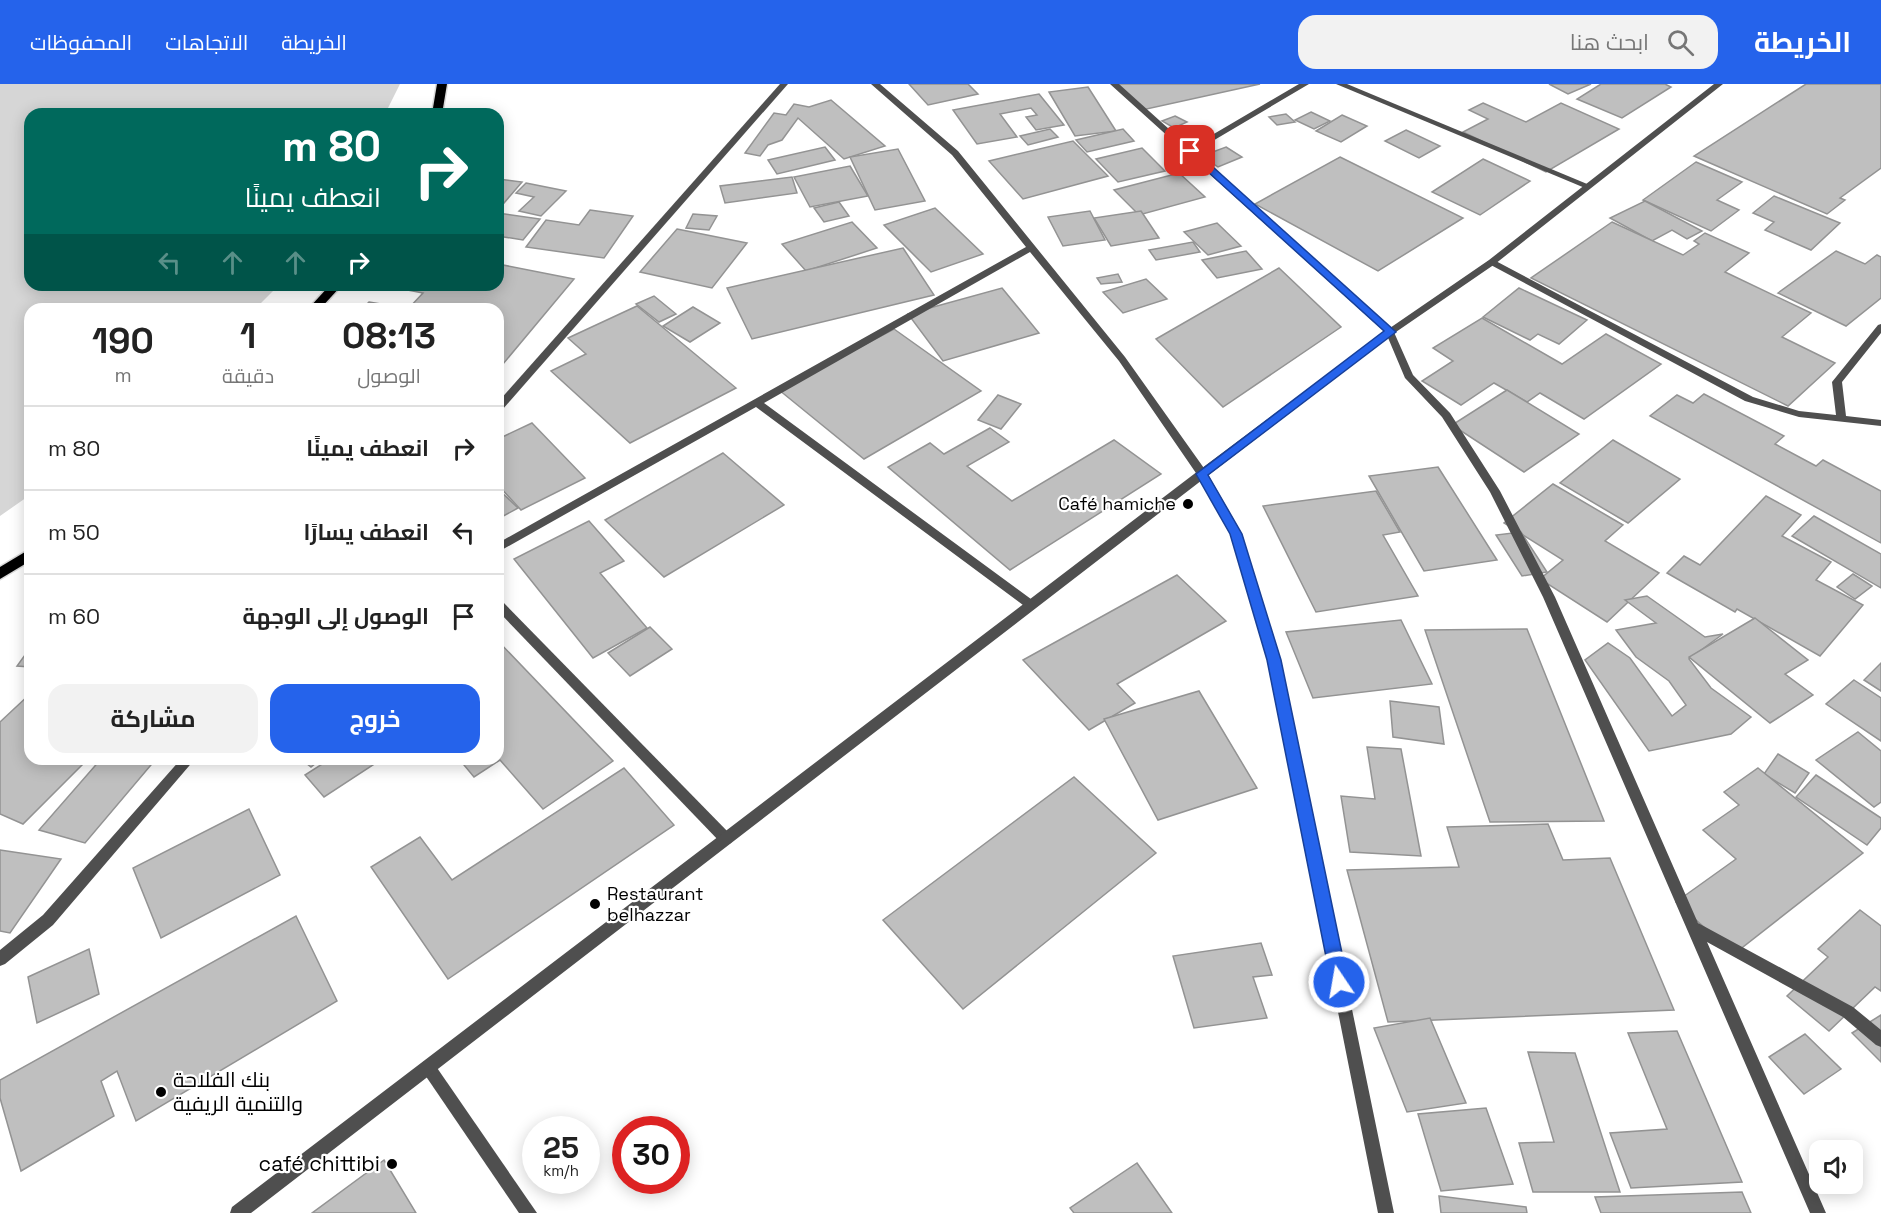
<!DOCTYPE html>
<html lang="ar">
<meta charset="utf-8">
<style>
:root{--surface:#fff;--page:#f2f2f2;--text:#222;--muted:#767676;--line:#e0e0e0;--accent:#2563eb}
body{margin:0;font-family:"Space Grotesk",Cairo,sans-serif;background:var(--page);color:var(--text);direction:rtl;height:100vh;display:flex;flex-direction:column;font-size:22px;white-space:nowrap}
*{box-sizing:border-box;margin:0}
p{font-size:20px;color:var(--muted)}
.icon{flex:none;width:33px;height:33px;fill:none;stroke:currentColor;stroke-width:2;stroke-linecap:round;stroke-linejoin:round}
.map{position:relative;flex:1;overflow:hidden;direction:ltr}
.side{position:absolute;left:24px;top:219px;width:480px;height:462px;display:flex;flex-direction:column;background:var(--surface);border-radius:18px;box-shadow:0 3px 15px #0003;direction:rtl}
.side>*{flex:none}
.hud{position:absolute;left:24px;top:24px;width:480px;height:183px;border-radius:18px;box-shadow:0 3px 15px #0003;direction:rtl;background:#00695c;color:#fff;overflow:hidden}
.controls{position:absolute;left:1809px;top:1056px;display:grid;gap:12px}
.controls a{display:grid;place-items:center;width:54px;height:54px;border-radius:12px;background:var(--surface);box-shadow:0 3px 15px #0003;font-size:30px}
.speed{position:absolute;left:522px;top:1032px;display:flex;gap:12px;font-size:30px;font-weight:700;text-align:center}
.speed>*{display:grid;place-content:center;width:78px;height:78px;border-radius:50%;background:var(--surface);box-shadow:0 3px 15px #0003;line-height:1}
.speed small{font-size:15px;font-weight:400}
.speed .limit{border:9px solid #d22;background:#fff;color:#111}
.pin{position:absolute;display:grid;place-items:center;width:51px;height:51px;color:#fff;margin:-26px;border-radius:12px;box-shadow:0 3px 9px #0006}
.me{position:absolute;width:66px;margin:-33px;rotate:348deg;stroke-linejoin:round;filter:drop-shadow(0 0 4px #0008)}
.turn{display:flex;align-items:center;gap:21px;height:126px;padding:0 24px;font-size:27px}
.turn .icon{width:78px;height:78px;stroke-width:2.5}
.turn b{display:block;font-size:42px;line-height:51px}
.lanes{display:flex;align-items:center;height:57px;padding:0 24px;background:#0003;justify-content:center;gap:30px;direction:ltr}
.lanes .off{opacity:.35}
.eta{display:flex;justify-content:space-evenly;align-items:center;height:102px;text-align:center}
.eta b{font-size:36px;font-weight:700;line-height:42px}
.cta{display:flex;gap:12px;margin-top:auto;padding:12px 24px}
.cta a{flex:1;height:69px;border-radius:18px;background:var(--accent);color:#fff;font-size:24px;font-weight:700;line-height:69px;text-align:center}
.cta a+a{background:var(--page);color:var(--text)}
ul{padding:0;list-style:none}
li{display:flex;align-items:center;gap:18px;height:84px;padding:0 24px;border-top:2px solid var(--line)}
li div{flex:1}
li b{display:block;font-size:22px}
li em{font-style:normal}
header{display:flex;align-items:center;gap:36px;box-sizing:border-box;height:84px;padding:0 30px;background:var(--accent);color:#fff}
header strong{font-size:28px}
nav{display:flex;gap:33px;margin-inline-start:auto;font-size:21px}
.search{width:420px;height:54px;background:var(--page);display:flex;align-items:center;gap:15px;box-sizing:border-box;padding:0 21px;border-radius:18px;color:var(--muted);font-size:22px}
.map>svg:first-child{display:block}
.green{fill:#d6d6d6}
.building{fill:#bfbfbf;stroke:#939393;stroke-width:1.5}
.lines{fill:none;stroke-linecap:round;stroke-linejoin:round}
.primary-casing{stroke:#dbdbdb;stroke-width:3}
.minor{fill:#4f4f4f;fill-rule:evenodd}
.tertiary{fill:#4f4f4f;fill-rule:evenodd}
.primary{fill:#000;fill-rule:evenodd}
.route{fill:#2563eb;stroke:#184099;stroke-width:1.5}
.poi-dot{fill:#000;stroke:#fff;stroke-width:2}
.labels{text-anchor:middle;stroke-width:4.5;stroke-linejoin:round;paint-order:stroke}
.poi-label{font-size:18px;fill:#000;stroke:#fff;text-anchor:end}
.near-poi-label{font-size:21px;fill:#000;stroke:#fff;text-anchor:start}
</style>
<header>
<strong>الخريطة</strong>
<div class="search"><svg class="icon" aria-label="search" viewBox="0 0 24 24"><circle cx="10" cy="10" r="6"/><path d="M15 15l6 6"/></svg>ابحث هنا</div>
<nav><a>الخريطة</a><a>الاتجاهات</a><a>المحفوظات</a></nav>
</header>
<div class="map">
<svg width="1881" height="1129" viewBox="0 0 1881 1129">
<rect width="100%" height="100%" fill="#fff"/>
<path class="green" d="M0 0H400L385 30H30V201H279L255 225H30V411L0 432Z"/>
<g class="building">
<path d="M909 0H968L978 10 928 21Z"/>
<path d="M1116 0H1260L1142 26Z"/>
<path d="M1549 0H1591L1568 10Z"/>
<path d="M1601 0H1665L1671 3 1622 34 1577 15Z"/>
<path d="M1806 0H1881V84L1840 114 1845 116 1827 130 1694 72Z"/>
<path d="M1088 3 1116 47 1075 52 1049 8Z"/>
<path d="M1039 10 1064 41 1036 46 1026 33 1037 31 1031 24 1000 30 1017 53 977 60 953 26Z"/>
<path d="M831 16 885 62 844 75 798 34 782 56 768 61 760 72 745 69 774 29 786 31 794 20 809 23Z"/>
<path d="M1483 19 1526 38 1561 19 1619 45 1546 88 1463 48 1488 35 1469 26Z"/>
<path d="M1311 28 1330 37 1314 45 1295 36Z"/>
<path d="M1286 30 1295 38 1277 41 1269 33Z"/>
<path d="M1342 31 1367 42 1341 58 1316 47Z"/>
<path d="M1175 32 1187 38 1174 44 1162 37Z"/>
<path d="M1050 45 1058 53 1028 61 1020 52Z"/>
<path d="M1123 45 1134 57 1087 68 1076 56Z"/>
<path d="M1406 46 1440 62 1419 74 1385 57Z"/>
<path d="M1073 57 1108 92 1023 115 989 77Z"/>
<path d="M825 63 835 76 777 90 768 76Z"/>
<path d="M1226 63 1242 73 1218 83 1202 72Z"/>
<path d="M1142 64 1165 87 1118 98 1096 75Z"/>
<path d="M898 65 925 117 875 126 850 73Z"/>
<path d="M1340 73 1463 134 1378 187 1255 120Z"/>
<path d="M1483 75 1530 97 1480 131 1432 108Z"/>
<path d="M1696 78 1742 98 1717 116 1739 126 1711 147 1643 116Z"/>
<path d="M850 82 868 112 810 123 794 93Z"/>
<path d="M1179 89 1205 113 1139 131 1114 106Z"/>
<path d="M792 93 797 109 725 119 720 102Z"/>
<path d="M498 95 522 98 498 126Z"/>
<path d="M526 99 566 107 541 132 519 127 534 113 516 109Z"/>
<path d="M1774 112 1840 139 1811 166 1765 146 1774 138 1753 129Z"/>
<path d="M1645 117 1702 147 1687 155 1672 146 1652 157 1610 134Z"/>
<path d="M839 118 849 132 824 138 814 124Z"/>
<path d="M935 124 983 170 931 188 884 141Z"/>
<path d="M590 126 633 132 604 174 526 163 546 136 579 141Z"/>
<path d="M1090 127 1105 156 1063 162 1048 133Z"/>
<path d="M1141 127 1159 154 1111 162 1094 134Z"/>
<path d="M498 129 540 135 523 156 498 152Z"/>
<path d="M693 130 717 132 709 146 686 144Z"/>
<path d="M852 138 877 164 806 187 782 160Z"/>
<path d="M1612 138 1683 171 1699 160 1694 157 1705 149 1749 169 1725 188 1811 229 1782 253 1835 279 1788 322 1531 194Z"/>
<path d="M1217 139 1241 162 1208 171 1184 148Z"/>
<path d="M677 145 747 159 712 204 640 188Z"/>
<path d="M1193 158 1200 168 1156 176 1149 166Z"/>
<path d="M903 164 934 211 752 255 727 204Z"/>
<path d="M1246 167 1262 185 1217 194 1202 176Z"/>
<path d="M1836 167 1865 180 1877 171 1881 173V214L1846 242 1778 209Z"/>
<path d="M498 180 574 195 498 286V225H408L423 209 387 202 498 201Z"/>
<path d="M1279 184 1341 243 1223 323 1156 255Z"/>
<path d="M1118 190 1122 198 1101 200 1097 194Z"/>
<path d="M1146 195 1167 215 1123 229 1103 208Z"/>
<path d="M1002 204 1039 249 943 277 908 230Z"/>
<path d="M1519 204 1587 236 1559 260 1538 250 1530 256 1483 233Z"/>
<path d="M654 212 676 230 659 238 636 220Z"/>
<path d="M369 218 387 221 384 225H362Z"/>
<path d="M637 222 736 304 630 359 551 287 586 270 568 254Z"/>
<path d="M693 223 720 239 690 258 663 242Z"/>
<path d="M1482 234 1562 280 1606 250 1661 280 1584 335 1540 309 1527 318 1494 299 1461 321 1422 297 1453 277 1433 264Z"/>
<path d="M894 245 981 307 864 375 779 306Z"/>
<path d="M1507 306 1579 350 1524 388 1452 341Z"/>
<path d="M1704 310 1784 352 1775 360 1816 382 1823 376 1881 407V459L1650 332 1677 311 1693 319Z"/>
<path d="M998 311 1021 320 1001 345 978 336Z"/>
<path d="M532 339 585 394 521 426 498 401V355Z"/>
<path d="M990 344 1009 358 967 382 1012 417 1114 356 1161 390 1010 486 888 383 930 359 944 370Z"/>
<path d="M1613 356 1680 395 1628 439 1560 399Z"/>
<path d="M723 369 784 421 664 493 605 436Z"/>
<path d="M1438 383 1497 476 1424 487 1369 392Z"/>
<path d="M1553 400 1623 441 1605 457 1659 489 1607 538 1540 495 1563 476 1504 439Z"/>
<path d="M498 405 518 424 498 435Z"/>
<path d="M1376 407 1400 448 1383 451 1418 512 1316 528 1263 422Z"/>
<path d="M1766 412 1801 431 1782 452 1831 478 1816 496 1863 521 1820 572 1737 525 1735 528 1667 489 1684 472 1700 481Z"/>
<path d="M1814 432 1881 470V504L1792 452Z"/>
<path d="M589 437 624 477 600 489 647 544 593 574 514 475Z"/>
<path d="M1521 448 1547 488 1522 492 1496 451Z"/>
<path d="M1853 490 1872 502 1855 515 1837 503Z"/>
<path d="M1177 491 1226 537 1117 600 1135 619 1089 646 1023 576Z"/>
<path d="M1647 512 1705 553 1723 550 1689 575 1711 604 1751 633 1731 650 1649 667 1585 576 1608 559 1630 574 1672 632 1686 621 1669 597 1636 573 1616 546 1656 539 1625 516Z"/>
<path d="M1755 534 1808 576 1785 590 1813 611 1770 639 1689 573Z"/>
<path d="M1401 536 1432 600 1313 614 1286 548Z"/>
<path d="M650 543 672 565 630 592 608 569Z"/>
<path d="M1527 545 1604 737 1490 738 1425 546Z"/>
<path d="M498 557 613 677 543 725 500 676 474 693 459 675H498Z"/>
<path d="M30 564V583L17 582Z"/>
<path d="M1881 579V607L1864 596Z"/>
<path d="M1854 596 1881 614V657L1826 620Z"/>
<path d="M1199 607 1257 704 1158 736 1104 635Z"/>
<path d="M30 610V675H88L23 740 0 730V638Z"/>
<path d="M1390 617 1439 623 1444 660 1393 653Z"/>
<path d="M1858 648 1881 667V718L1874 723 1816 676Z"/>
<path d="M1367 663 1401 665 1421 772 1350 768 1341 712 1375 715Z"/>
<path d="M1778 670 1809 689 1795 709 1764 690Z"/>
<path d="M101 675H156L85 759 39 746Z"/>
<path d="M301 675H321L311 683Z"/>
<path d="M330 675H382L324 713 305 691Z"/>
<path d="M624 684 674 741 448 895 371 783 420 753 452 796Z"/>
<path d="M1758 684 1863 769 1734 870 1676 818 1736 775 1703 746 1739 721 1724 708Z"/>
<path d="M1816 691 1881 734V744L1867 761 1796 713Z"/>
<path d="M1074 693 1156 769 963 925 883 836Z"/>
<path d="M249 725 280 791 161 854 133 784Z"/>
<path d="M1548 740 1563 776 1610 774 1674 926 1388 938 1347 786 1459 783 1447 743Z"/>
<path d="M0 766 61 775 10 849 0 847Z"/>
<path d="M1860 826 1881 842V907L1875 903 1829 947 1787 912 1828 873 1818 865Z"/>
<path d="M296 832 337 917 136 1037 117 987 101 997 114 1032 21 1087 0 1014V996Z"/>
<path d="M1261 859 1272 891 1253 893 1267 934 1194 944 1173 872Z"/>
<path d="M89 865 99 910 37 939 28 893Z"/>
<path d="M1881 931V978L1852 949Z"/>
<path d="M1430 934 1466 1019 1407 1028 1374 944Z"/>
<path d="M1677 947 1742 1098 1631 1104 1610 1049 1667 1045 1628 949Z"/>
<path d="M1805 950 1841 985 1804 1010 1769 973Z"/>
<path d="M1528 968 1575 969 1620 1108H1533L1519 1059 1554 1058Z"/>
<path d="M1486 1024 1513 1100 1441 1107 1418 1030Z"/>
<path d="M384 1076 416 1129H312Z"/>
<path d="M1137 1079 1172 1129H1074L1070 1124Z"/>
<path d="M1742 1108 1751 1129H1601L1595 1113Z"/>
<path d="M1439 1112 1526 1123 1527 1129H1441Z"/>
</g>
<g class="lines">
<g class="primary-casing">
<g id="primary">
<path d="M437 0H447L442 30H432Z"/>
<path d="M330 201H342L320 225H308Z"/>
<path d="M30 465V477L0 495V483Z"/>
</g>
</g>
<g class="minor">
<path d="M780 0H788L502 326 498 327V318Z"/>
<path d="M871 0H880L958 67 1125 273 1206 387 1242 450 1280 576 1394 1129H1378L1268 576 1230 450 1198 392 1119 277 1030 168 764 319 1035 518 1037 521 1035 524H1027L756 323 498 468V459L1026 163 952 71Z"/>
<path d="M1110 0H1119L1190 64 1299 0H1309L1194 68 1393 246 1413 291 1450 329 1500 407 1555 513 1698 839 1853 923 1881 946V963L1876 961 1843 933 1707 858 1826 1129H1810L1543 513 1490 408 1442 333 1405 294 1386 249Z"/>
<path d="M1336 0H1347L1592 102 1585 104Z"/>
<path d="M1492 175 1753 313 1799 327 1836 331 1832 298 1878 241 1881 240V249L1842 298 1846 332 1881 336V342L1799 333 1745 317 1489 180 1487 178Z"/>
<path d="M498 516 502 517 731 751 733 755 731 759 726 761 721 759 498 527Z"/>
<path d="M181 675H195L53 841 5 880 0 882V866L43 831Z"/>
<path d="M428 976 433 978 537 1129H519L423 988 420 983 423 978Z"/>
</g>
<path class="tertiary" d="M1714 0H1723L1495 180 1393 250 1206 393 251 1129H230L232 1123 1198 387 1387 246 1489 176Z"/>
<use href="#primary" class="primary"/>
</g>
<path class="route" d="M1187 65H1193L1396 248 1208 391 1242 450 1281 576 1348 898 1345 904 1339 906 1333 904 1331 898 1267 576 1230 450 1196 390 1384 247 1187 69Z"/>
<g class="poi-dot">
<circle cx="1188" cy="420" r="6"/>
<circle cx="595" cy="820" r="6"/>
<circle cx="161" cy="1008" r="6"/>
<circle cx="392" cy="1080" r="6"/>
</g>
<g class="labels">
<g class="poi-label">
<text x="1176" y="426">Café hamiche</text>
<text x="607" y="816" text-anchor="start">Restaurant<tspan x="607" dy="21">belhazzar</tspan></text>
</g>
<g class="near-poi-label">
<text x="173" y="1003">بنك الفلاحة<tspan x="173" dy="24">والتنمية الريفية</tspan></text>
<text x="380" y="1087" text-anchor="end">café chittibi</text>
</g>
</g>
</svg>
<div class="controls">
<a><svg class="icon" aria-label="sound" viewBox="0 0 24 24"><path d="M4 9h4l5-4v14l-5-4H4zM17 9q2 3 0 6"/></svg></a>
</div>
<div class="speed"><div>25<small>km/h</small></div><div class="limit">30</div></div>
<div class="pin" style="left:1190px;top:67px;background:#d93025"><svg class="icon" aria-label="arrive" viewBox="0 0 24 24"><path d="M6 21V4h12l-3 4 3 4H6"/></svg></div>
<svg class="me" style="left:1339px;top:898px" viewBox="-20 -20 40 40"><circle r="17" fill="#2563eb" stroke="#fff" stroke-width="3"/><path d="M0-11L8 9 0 5-8 9z" fill="#fff"/></svg>
<div class="hud">
<div class="turn"><svg class="icon" aria-label="right" viewBox="0 0 24 24"><path d="M7 20v-9h11M14 6l5 5-5 5"/></svg><div><b>80 m</b>انعطف يمينًا</div></div>
<div class="lanes"><svg class="icon off" aria-label="left" viewBox="0 0 24 24"><path d="M17 20v-9H6M10 6l-5 5 5 5"/></svg><svg class="icon off" aria-label="ahead" viewBox="0 0 24 24"><path d="M12 20V5M6 11l6-6 6 6"/></svg><svg class="icon off" aria-label="ahead" viewBox="0 0 24 24"><path d="M12 20V5M6 11l6-6 6 6"/></svg><svg class="icon" aria-label="right" viewBox="0 0 24 24"><path d="M7 20v-9h11M14 6l5 5-5 5"/></svg></div>
</div>
<section class="side">
<div class="eta">
<div><b>08:13</b><p>الوصول</p></div>
<div><b>1</b><p>دقيقة</p></div>
<div><b>190</b><p>m</p></div>
</div>
<ul>
<li><svg class="icon" aria-label="right" viewBox="0 0 24 24"><path d="M7 20v-9h11M14 6l5 5-5 5"/></svg><div><b>انعطف يمينًا</b></div><em>80 m</em></li>
<li><svg class="icon" aria-label="left" viewBox="0 0 24 24"><path d="M17 20v-9H6M10 6l-5 5 5 5"/></svg><div><b>انعطف يسارًا</b></div><em>50 m</em></li>
<li><svg class="icon" aria-label="arrive" viewBox="0 0 24 24"><path d="M6 21V4h12l-3 4 3 4H6"/></svg><div><b>الوصول إلى الوجهة</b></div><em>60 m</em></li>
</ul>
<div class="cta"><a>خروج</a><a>مشاركة</a></div>
</section>
</div>
